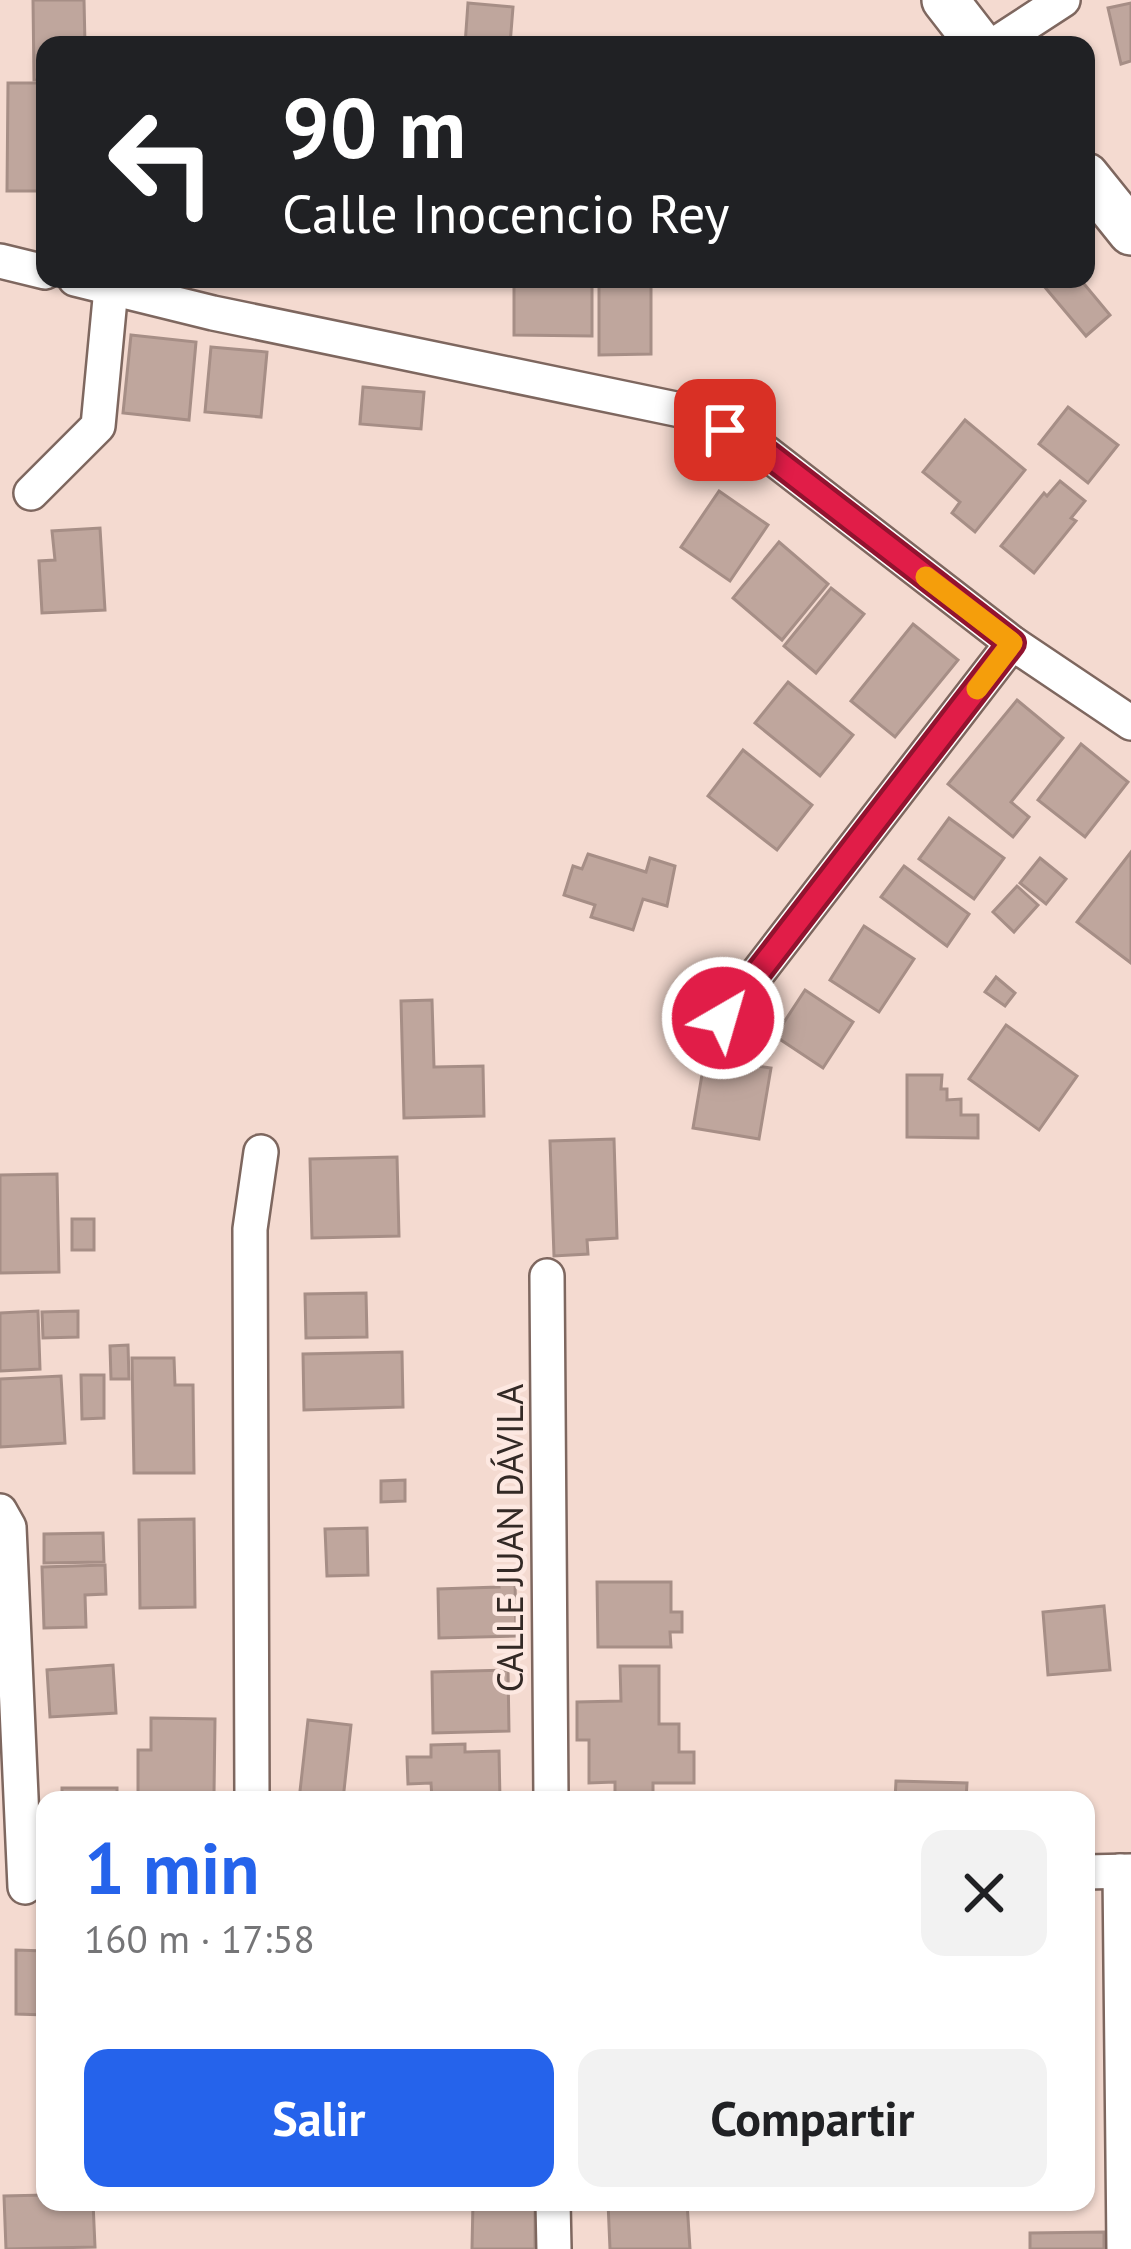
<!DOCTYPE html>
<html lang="es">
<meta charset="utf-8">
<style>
:root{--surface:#fff;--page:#f2f2f2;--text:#202124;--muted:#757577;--accent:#2563eb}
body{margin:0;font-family:"PT Sans",sans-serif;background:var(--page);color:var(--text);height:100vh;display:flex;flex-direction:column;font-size:45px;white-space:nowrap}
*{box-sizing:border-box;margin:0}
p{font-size:39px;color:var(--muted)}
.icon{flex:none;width:66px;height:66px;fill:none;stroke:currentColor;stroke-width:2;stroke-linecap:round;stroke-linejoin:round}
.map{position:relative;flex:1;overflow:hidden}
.side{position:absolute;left:36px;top:1791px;width:1059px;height:420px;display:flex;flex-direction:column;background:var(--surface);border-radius:24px;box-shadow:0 3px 9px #0004}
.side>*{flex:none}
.hud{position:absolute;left:36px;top:36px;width:1059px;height:252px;border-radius:24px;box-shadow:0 3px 9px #0004;background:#202124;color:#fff;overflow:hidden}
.pin{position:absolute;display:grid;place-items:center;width:102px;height:102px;color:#fff;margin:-51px;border-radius:24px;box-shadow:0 6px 18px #0006}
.me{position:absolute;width:132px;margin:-66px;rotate:38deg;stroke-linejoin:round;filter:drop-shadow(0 0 9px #0008)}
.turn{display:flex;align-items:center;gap:42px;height:252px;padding:0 48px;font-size:54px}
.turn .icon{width:156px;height:156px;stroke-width:2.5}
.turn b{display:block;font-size:84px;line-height:102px}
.round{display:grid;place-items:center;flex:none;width:126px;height:126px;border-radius:24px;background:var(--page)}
.headline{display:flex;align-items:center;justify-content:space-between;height:204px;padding:0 48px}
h1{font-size:72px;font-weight:700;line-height:90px;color:var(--accent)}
.cta{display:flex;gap:24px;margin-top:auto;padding:24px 48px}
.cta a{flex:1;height:138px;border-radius:24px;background:var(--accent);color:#fff;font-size:48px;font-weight:700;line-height:138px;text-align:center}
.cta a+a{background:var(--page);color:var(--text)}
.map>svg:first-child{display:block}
.building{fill:#bfa69d;stroke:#a68e86;stroke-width:3}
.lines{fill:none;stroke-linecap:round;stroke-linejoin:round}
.street-casing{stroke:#7e675f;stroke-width:38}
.secondary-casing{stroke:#7e675f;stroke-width:50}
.street{stroke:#fff;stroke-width:33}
.secondary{stroke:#fff;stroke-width:45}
.route-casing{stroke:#92132f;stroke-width:30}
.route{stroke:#e11d48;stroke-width:21}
.slow{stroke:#f59e0b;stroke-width:21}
.labels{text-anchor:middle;stroke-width:9;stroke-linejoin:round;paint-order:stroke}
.street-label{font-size:36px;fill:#332925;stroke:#fde8e1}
</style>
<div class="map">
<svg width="1131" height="2249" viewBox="0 0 1131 2249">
<rect width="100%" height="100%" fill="#f4dad0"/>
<g class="building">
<path d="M33 0H84L85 45H45V80H34Z"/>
<path d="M468 3 513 7 510 45H465Z"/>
<path d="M1131 3V61L1121 64 1108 8Z"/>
<path d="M8 83H45V191H7Z"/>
<path d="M514 279H592V336L514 335Z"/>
<path d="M599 279H651V354L599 355Z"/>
<path d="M1038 279H1080L1110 315 1086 336Z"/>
<path d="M131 335 196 342 189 420 123 413Z"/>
<path d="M211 347 267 352 261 417 205 412Z"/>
<path d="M363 387 424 392 421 429 360 424Z"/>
<path d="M1068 407 1118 445 1088 483 1039 444Z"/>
<path d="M965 420 1025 470 975 532 952 513 960 502 923 472Z"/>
<path d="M1060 481 1085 501 1071 518 1076 521 1034 573 1001 546 1044 493 1047 496Z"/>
<path d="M719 491 768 525 730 581 681 547Z"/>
<path d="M100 528 105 610 42 613 39 561 55 560 52 531Z"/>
<path d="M779 542 828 584 782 640 733 598Z"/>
<path d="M831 588 864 614 816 673 784 646Z"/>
<path d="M913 624 958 660 895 737 851 701Z"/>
<path d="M788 682 853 735 820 776 755 723Z"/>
<path d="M1017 700 1063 738 1011 802 1029 817 1013 837 948 784Z"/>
<path d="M1081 744 1128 782 1085 837 1038 800Z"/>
<path d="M743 750 812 805 777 850 708 796Z"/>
<path d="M949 818 1004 858 974 899 919 859Z"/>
<path d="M1131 852V963L1077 922Z"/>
<path d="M588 854 646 872 650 858 675 866 667 906 643 899 633 930 591 917 595 905 564 895 573 866 582 869Z"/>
<path d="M1040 858 1066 879 1046 904 1020 883Z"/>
<path d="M904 866 969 914 947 946 881 897Z"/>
<path d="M1017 886 1038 905 1014 932 993 912Z"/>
<path d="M864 926 914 959 879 1012 830 980Z"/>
<path d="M996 977 1015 993 1005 1006 985 992Z"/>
<path d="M805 990 853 1022 823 1068 775 1036Z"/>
<path d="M432 1000 434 1067 483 1066 484 1116 404 1118 401 1001Z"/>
<path d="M1006 1025 1077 1076 1039 1130 969 1079Z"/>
<path d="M705 1057 738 1062 739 1057 757 1060 756 1066 771 1068 759 1139 693 1128Z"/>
<path d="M907 1075H942L941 1089H947V1100L961 1099V1115H978V1138L907 1137Z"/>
<path d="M614 1139 617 1238 587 1240 588 1254 554 1256 550 1141Z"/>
<path d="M397 1157 399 1236 312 1238 310 1159Z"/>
<path d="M57 1174 59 1272 0 1273V1175Z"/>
<rect x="72" y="1219" width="22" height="31"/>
<path d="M366 1293 367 1337 306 1338 305 1294Z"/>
<path d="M38 1311 40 1369 0 1371V1313Z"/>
<path d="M78 1311V1337L43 1338 42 1312Z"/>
<path d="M128 1345 129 1379H111L110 1346Z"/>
<path d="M402 1352 403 1407 304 1410 303 1354Z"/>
<path d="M132 1358H174L175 1385H193L194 1473H134Z"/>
<path d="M81 1375H104V1418L82 1419Z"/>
<path d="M61 1376 65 1443 0 1447V1379Z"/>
<path d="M405 1480V1501L381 1502V1481Z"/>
<path d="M194 1519 195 1607 140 1608 139 1520Z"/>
<path d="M367 1528 368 1575 327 1576 325 1529Z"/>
<path d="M103 1533 104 1562 44 1563V1534Z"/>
<path d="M105 1565 106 1594 85 1595 86 1627 44 1628 42 1567Z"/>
<path d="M498 1580H515L516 1636 439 1638 438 1589 499 1587Z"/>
<path d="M597 1582H671V1612H682V1632H670L671 1647H598Z"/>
<path d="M1104 1606 1110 1670 1048 1675 1043 1612Z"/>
<path d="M113 1665 116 1713 50 1717 47 1670Z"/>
<path d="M620 1666H659V1724H679V1752H694V1783H653V1799H615V1782L589 1783V1740H577V1702L621 1701Z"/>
<path d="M508 1670 509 1731 433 1733 432 1672Z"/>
<path d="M151 1718 215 1719 214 1794 138 1793V1750H151Z"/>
<path d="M308 1720 351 1725 343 1800H299Z"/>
<path d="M465 1744V1752L499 1751 500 1800H432L431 1783 408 1784 407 1757H431V1745Z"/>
<path d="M896 1781 967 1783 966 1800H895Z"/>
<rect x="62" y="1788" width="55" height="12"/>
<path d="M16 1950 45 1951V2015L16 2014Z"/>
<path d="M45 2195V2202H93L95 2247 6 2249 4 2196Z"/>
<path d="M473 2202H535V2249H472Z"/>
<path d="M608 2202H687L690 2249H610Z"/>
<path d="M1104 2232V2249H1030V2233Z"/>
</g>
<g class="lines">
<g class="street-casing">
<g id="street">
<path d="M994 45 1063 0"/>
<path d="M0 261 45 272"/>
<path d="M75 279 213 313 690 412 760 448 1012 643 1131 723"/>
<path d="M31 493 98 426 111 288"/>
<path d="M723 1018 1012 643"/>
<path d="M547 1276 551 1800"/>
<path d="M0 1511 9 1527 25 1887"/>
<path d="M252 1800 250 1229 261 1152"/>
<path d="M1120 1871 1124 2249"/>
<path d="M1086 1872 1131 1871"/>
<path d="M553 2202 554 2249"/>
</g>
</g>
<g class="secondary-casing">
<g id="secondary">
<path d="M945 0 980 45"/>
<path d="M1086 176 1131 232"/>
</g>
</g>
<use href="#street" class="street"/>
<use href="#secondary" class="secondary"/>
</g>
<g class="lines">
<g class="route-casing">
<path id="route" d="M723 1018 1012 643 760 448 725 430"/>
</g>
<use href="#route" class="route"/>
<path class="slow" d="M926 577 1012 643 977 689"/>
</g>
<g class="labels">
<g class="street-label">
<text transform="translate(510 1538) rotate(-90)" y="13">CALLE JUAN DÁVILA</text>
</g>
</g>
</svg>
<div class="pin" style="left:725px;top:430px;background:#d93025"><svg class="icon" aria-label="arrive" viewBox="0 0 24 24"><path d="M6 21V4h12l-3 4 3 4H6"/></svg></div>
<svg class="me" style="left:723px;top:1018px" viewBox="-20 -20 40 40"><circle r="17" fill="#e11d48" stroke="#fff" stroke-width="3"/><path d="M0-11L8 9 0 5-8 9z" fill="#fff"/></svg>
<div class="hud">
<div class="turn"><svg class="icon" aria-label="left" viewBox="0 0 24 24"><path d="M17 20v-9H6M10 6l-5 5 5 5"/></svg><div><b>90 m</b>Calle Inocencio Rey</div></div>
</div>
<section class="side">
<div class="headline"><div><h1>1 min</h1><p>160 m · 17:58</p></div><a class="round"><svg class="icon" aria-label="close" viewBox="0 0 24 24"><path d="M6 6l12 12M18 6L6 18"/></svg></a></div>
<div class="cta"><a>Salir</a><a>Compartir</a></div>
</section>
</div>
